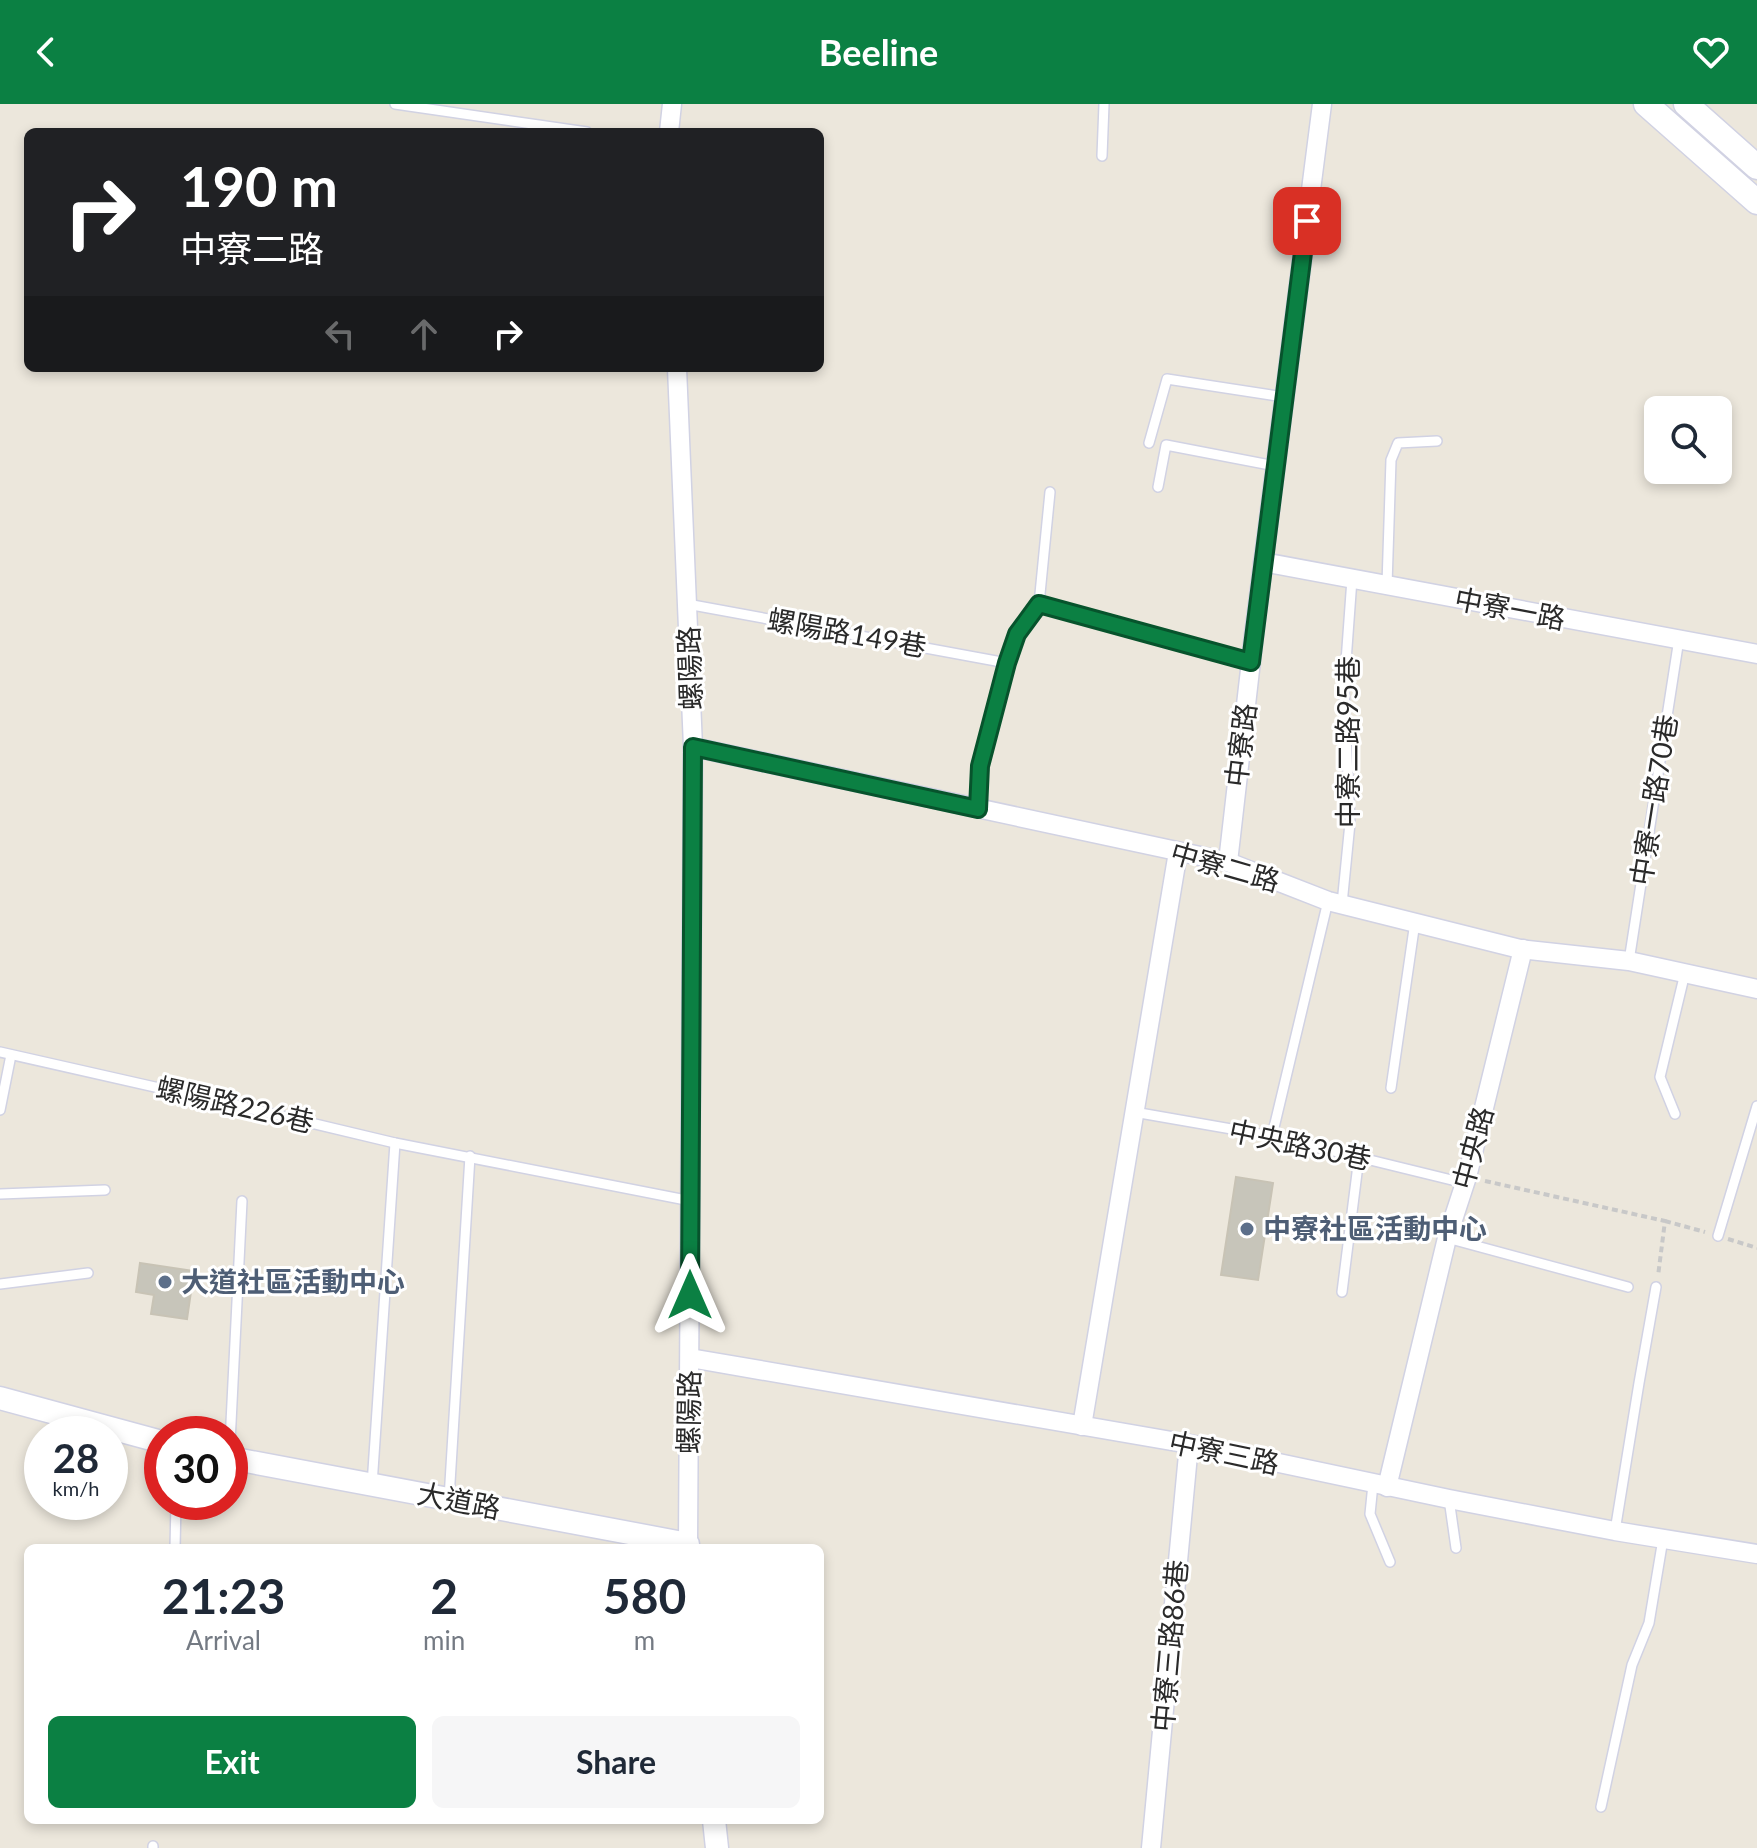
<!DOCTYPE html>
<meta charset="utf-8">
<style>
:root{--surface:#fff;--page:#f6f6f7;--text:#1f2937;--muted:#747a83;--accent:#0b8043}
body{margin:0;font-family:Lato,"Noto Sans TC",sans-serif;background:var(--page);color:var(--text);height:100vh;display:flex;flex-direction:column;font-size:30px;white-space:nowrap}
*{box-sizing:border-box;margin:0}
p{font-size:26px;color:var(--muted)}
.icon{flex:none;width:44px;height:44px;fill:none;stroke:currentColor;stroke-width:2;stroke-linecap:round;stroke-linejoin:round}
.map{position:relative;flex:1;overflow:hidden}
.panel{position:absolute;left:24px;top:1440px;width:800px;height:280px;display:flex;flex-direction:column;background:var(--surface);border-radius:12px;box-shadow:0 4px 12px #0003}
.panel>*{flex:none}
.guide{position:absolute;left:24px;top:24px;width:800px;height:244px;border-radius:12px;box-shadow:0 4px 12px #0003;background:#202124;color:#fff;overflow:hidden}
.tools{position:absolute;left:1644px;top:292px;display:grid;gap:16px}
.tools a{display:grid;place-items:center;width:88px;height:88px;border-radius:12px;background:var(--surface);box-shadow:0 4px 12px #0003;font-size:40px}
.speed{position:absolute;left:24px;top:1312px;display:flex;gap:16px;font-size:40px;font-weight:700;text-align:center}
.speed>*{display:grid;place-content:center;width:104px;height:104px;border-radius:50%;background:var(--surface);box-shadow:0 4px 12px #0003;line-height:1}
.speed small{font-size:20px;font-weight:400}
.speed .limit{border:12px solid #d22;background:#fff;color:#111}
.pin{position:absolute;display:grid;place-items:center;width:68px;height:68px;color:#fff;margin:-34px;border-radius:16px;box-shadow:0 4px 12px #0006}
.me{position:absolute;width:88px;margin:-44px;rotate:0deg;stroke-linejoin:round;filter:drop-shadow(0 0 6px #0008)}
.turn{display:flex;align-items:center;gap:28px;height:168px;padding:0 24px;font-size:36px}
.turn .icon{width:104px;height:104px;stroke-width:2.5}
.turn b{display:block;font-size:56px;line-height:68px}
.lanes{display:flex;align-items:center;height:76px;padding:0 24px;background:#0003;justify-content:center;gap:40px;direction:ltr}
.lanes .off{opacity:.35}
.eta{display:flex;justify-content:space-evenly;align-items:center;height:136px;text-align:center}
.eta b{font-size:48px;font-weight:700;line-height:56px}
.action{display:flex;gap:16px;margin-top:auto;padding:16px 24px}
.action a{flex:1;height:92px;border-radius:12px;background:var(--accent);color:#fff;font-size:32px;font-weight:700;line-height:92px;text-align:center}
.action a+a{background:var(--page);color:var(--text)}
header{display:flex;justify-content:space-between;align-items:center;height:104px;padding:0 24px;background:var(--accent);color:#fff;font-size:36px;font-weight:700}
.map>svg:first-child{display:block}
.building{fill:#c7c5ba;stroke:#c8c3b5;stroke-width:2}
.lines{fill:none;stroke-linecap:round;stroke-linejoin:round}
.service-casing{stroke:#d1d2e3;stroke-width:12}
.minor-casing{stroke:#d1d2e3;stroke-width:21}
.tertiary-casing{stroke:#d1d2e3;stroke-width:25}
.secondary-casing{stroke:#d1d2e3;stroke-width:27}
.path{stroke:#c8c8c8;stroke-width:4;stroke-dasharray:6 4;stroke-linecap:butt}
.service{stroke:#fff;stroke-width:9}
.minor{stroke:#fff;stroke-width:18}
.tertiary{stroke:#fff;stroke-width:22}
.secondary{stroke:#fff;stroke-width:24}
.route-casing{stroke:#07532c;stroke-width:20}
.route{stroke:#0b8043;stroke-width:14}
.service-dot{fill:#5c6f8a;stroke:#fff;stroke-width:3}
.labels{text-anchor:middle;stroke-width:6;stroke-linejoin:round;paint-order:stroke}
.street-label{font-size:28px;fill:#2a2a2a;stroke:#fff}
.service-label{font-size:28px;font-weight:bold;fill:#4e5e75;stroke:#fff;text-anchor:start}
</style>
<header><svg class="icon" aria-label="back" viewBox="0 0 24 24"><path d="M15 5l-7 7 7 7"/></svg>Beeline<svg class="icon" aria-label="heart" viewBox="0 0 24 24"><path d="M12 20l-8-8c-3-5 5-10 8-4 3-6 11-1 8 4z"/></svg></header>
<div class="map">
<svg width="1757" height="1744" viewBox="0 0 1757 1744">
<rect width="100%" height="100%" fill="#ece7dc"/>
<g class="building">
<path d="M1236 1073 1273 1079 1258 1176 1221 1171Z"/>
<path d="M140 1159 194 1167 187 1215 151 1210 154 1191 136 1188Z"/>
</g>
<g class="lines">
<g class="service-casing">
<g id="service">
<path d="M395 0 587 28"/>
<path d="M1102 52 1104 0"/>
<path d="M1149 339 1167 275 1284 293"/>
<path d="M1158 383 1166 341 1275 362"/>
<path d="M1050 388 1039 500 1251 558"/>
<path d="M1387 481 1391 356 1398 339 1437 337"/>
<path d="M687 500 1007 559"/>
<path d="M978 704 980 662 1007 559 1017 530 1039 500"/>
<path d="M1342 800 1350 719 1344 585 1352 475"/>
<path d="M1629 857 1679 535"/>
<path d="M0 948 252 1005 395 1039 691 1097"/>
<path d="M1391 984 1415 818"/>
<path d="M0 1006 11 951"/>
<path d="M1134 1008 1272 1032 1464 1079"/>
<path d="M1675 1010 1660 973 1685 869"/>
<path d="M1272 1032 1328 797"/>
<path d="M0 1090 105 1086"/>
<path d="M1718 1132 1757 1002"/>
<path d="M1447 1134 1628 1183"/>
<path d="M0 1180 88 1169"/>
<path d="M1342 1188 1359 1053"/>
<path d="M230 1339 242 1097"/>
<path d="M1373 1380 1370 1410 1390 1458"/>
<path d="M372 1381 395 1039"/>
<path d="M449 1395 470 1052"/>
<path d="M1449 1395 1456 1444"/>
<path d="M1615 1427 1639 1279 1656 1183"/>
<path d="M175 1444 176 1398"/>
<path d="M1601 1703 1632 1561 1649 1519 1663 1435"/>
<path d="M153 1744V1742"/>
</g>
</g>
<g class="minor-casing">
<g id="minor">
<path d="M669 28 672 0"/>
<path d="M677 264 693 643 688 1440"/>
<path d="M1263 458 1757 550"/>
<path d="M693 643 1228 758 1328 797 1520 845 1629 857 1757 885"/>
<path d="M1228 758 1254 531 1322 0"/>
<path d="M690 1254 1189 1340 1449 1395 1615 1427 1757 1450"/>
<path d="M1082 1322 1178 748"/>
<path d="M1387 1383 1447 1134 1467 1073 1523 845"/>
<path d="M1151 1744 1189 1340"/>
</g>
</g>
<g class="tertiary-casing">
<g id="tertiary">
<path d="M0 1294 162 1338"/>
<path d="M230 1354 688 1440V1444"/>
<path d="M714 1716 717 1744"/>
</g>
</g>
<g class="secondary-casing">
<g id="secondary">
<path d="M1646 0 1757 98"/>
<path d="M1686 0 1757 63"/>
</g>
</g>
<g class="path">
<path d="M1485 1077 1665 1117 1658 1172"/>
<path d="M1665 1117 1705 1128"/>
<path d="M1728 1135 1757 1144"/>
</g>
<use href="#service" class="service"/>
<use href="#minor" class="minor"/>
<use href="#tertiary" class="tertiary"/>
<use href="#secondary" class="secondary"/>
</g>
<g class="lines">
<g class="route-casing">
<path id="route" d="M690 1191 693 643 978 705 980 662 1007 559 1017 530 1039 500 1251 558 1307 117"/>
</g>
<use href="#route" class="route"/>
</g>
<g class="service-dot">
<circle cx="1247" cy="1125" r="8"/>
<circle cx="165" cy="1178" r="8"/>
</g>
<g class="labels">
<g class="street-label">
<text transform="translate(1510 505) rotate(11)" y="10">中寮一路</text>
<text transform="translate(847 529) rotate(10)" y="10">螺陽路149巷</text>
<text transform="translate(690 564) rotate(-92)" y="10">螺陽路</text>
<text transform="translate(1348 638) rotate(-90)" y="10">中寮二路95巷</text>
<text transform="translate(1241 641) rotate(-83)" y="10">中寮路</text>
<text transform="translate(1654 696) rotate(-81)" y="10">中寮一路70巷</text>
<text transform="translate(1225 763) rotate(16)" y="10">中寮二路</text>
<text transform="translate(235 1001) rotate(13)" y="10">螺陽路226巷</text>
<text transform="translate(1300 1041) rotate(12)" y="10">中央路30巷</text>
<text transform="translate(1473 1044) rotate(-75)" y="10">中央路</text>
<text transform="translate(689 1308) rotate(-89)" y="10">螺陽路</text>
<text transform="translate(1224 1349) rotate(12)" y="10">中寮三路</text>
<text transform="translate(459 1397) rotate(11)" y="10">大道路</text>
<text transform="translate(1170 1542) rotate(-85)" y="10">中寮三路86巷</text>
</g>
<g class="service-label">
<text x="1263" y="1135">中寮社區活動中心</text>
<text x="181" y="1188">大道社區活動中心</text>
</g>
</g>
</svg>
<div class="tools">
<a><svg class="icon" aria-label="search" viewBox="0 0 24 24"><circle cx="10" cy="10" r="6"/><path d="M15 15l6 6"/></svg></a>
</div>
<div class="speed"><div>28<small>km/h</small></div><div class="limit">30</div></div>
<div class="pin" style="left:1307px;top:117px;background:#d93025"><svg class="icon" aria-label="arrive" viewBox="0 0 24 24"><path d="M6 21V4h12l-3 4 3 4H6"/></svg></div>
<svg class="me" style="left:690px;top:1191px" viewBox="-20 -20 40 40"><path d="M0-17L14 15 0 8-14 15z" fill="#0b8043" stroke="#fff" stroke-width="4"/></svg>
<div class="guide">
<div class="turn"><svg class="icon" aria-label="right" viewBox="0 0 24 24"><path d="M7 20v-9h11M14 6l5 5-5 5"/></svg><div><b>190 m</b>中寮二路</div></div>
<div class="lanes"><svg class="icon off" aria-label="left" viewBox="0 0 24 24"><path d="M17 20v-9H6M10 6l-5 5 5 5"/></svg><svg class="icon off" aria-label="ahead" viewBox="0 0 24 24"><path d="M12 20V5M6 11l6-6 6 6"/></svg><svg class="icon" aria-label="right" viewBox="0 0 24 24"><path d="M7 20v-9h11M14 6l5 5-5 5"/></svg></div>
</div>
<section class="panel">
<div class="eta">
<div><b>21:23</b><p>Arrival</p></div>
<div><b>2</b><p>min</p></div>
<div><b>580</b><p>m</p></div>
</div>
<div class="action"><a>Exit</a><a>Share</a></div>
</section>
</div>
